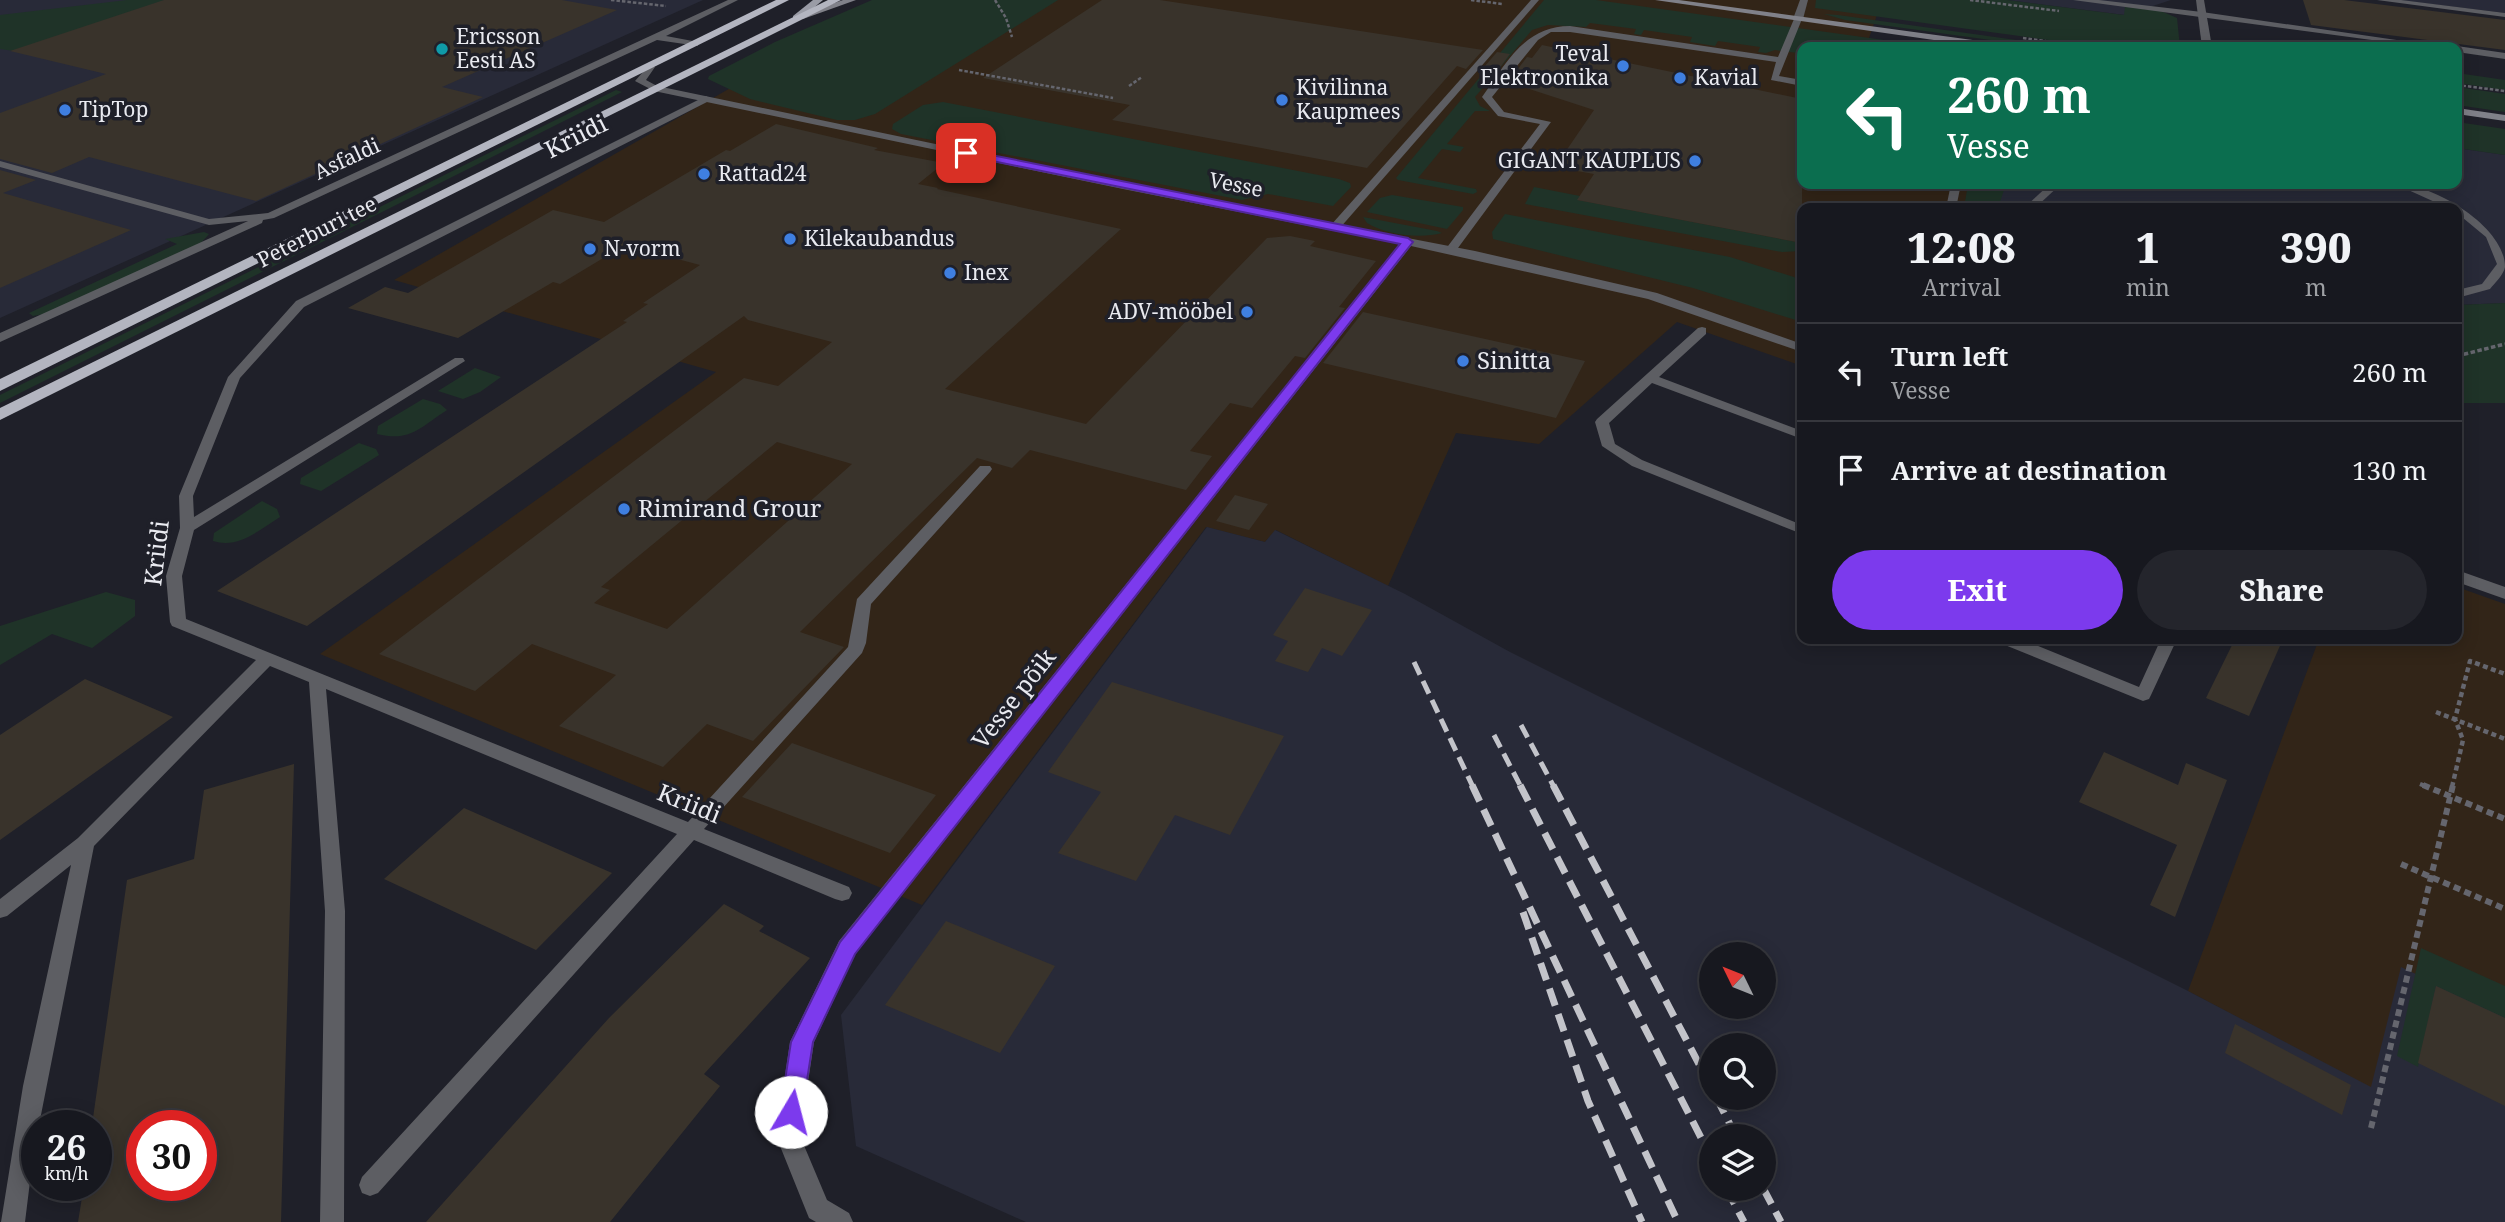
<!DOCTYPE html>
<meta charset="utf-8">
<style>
:root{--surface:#17181f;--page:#24252c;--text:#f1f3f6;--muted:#9ea0a4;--line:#36373d;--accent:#7c3aed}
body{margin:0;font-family:"Noto Serif",serif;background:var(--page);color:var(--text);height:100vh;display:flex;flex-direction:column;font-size:26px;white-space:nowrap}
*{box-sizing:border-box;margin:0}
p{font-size:23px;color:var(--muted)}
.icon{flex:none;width:38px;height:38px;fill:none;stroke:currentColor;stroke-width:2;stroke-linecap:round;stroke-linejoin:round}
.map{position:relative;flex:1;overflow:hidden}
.sheet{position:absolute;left:1797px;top:203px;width:665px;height:441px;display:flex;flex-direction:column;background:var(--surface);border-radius:14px;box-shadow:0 4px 18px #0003,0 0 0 2px var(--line)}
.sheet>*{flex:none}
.guide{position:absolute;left:1797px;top:42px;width:665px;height:147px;border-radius:14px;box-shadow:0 4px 18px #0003,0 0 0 2px var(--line);background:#0b6e4f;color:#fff;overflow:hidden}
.needle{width:46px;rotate:313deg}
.controls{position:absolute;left:1699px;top:942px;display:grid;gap:14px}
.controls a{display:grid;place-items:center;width:77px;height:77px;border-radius:50%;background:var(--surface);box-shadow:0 4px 18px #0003,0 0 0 2px var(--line);font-size:35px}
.speed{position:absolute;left:21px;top:1110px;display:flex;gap:14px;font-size:35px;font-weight:700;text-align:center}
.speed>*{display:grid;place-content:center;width:91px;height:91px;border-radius:50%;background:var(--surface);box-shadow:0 4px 18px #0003,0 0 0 2px var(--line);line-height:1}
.speed small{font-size:18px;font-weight:400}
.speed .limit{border:10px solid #d22;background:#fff;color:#111}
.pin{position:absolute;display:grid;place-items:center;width:60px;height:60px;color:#fff;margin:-30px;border-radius:14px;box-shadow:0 4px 10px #0006}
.me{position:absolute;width:77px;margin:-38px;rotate:8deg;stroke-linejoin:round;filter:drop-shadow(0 0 5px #0008)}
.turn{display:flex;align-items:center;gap:24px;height:147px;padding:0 35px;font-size:32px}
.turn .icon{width:91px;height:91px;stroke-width:2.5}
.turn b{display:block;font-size:49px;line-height:60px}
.eta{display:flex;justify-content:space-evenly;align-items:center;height:119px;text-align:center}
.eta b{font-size:42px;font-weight:800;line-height:49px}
.primary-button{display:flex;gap:14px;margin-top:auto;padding:14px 35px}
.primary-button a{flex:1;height:80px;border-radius:42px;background:var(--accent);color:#fff;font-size:28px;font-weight:800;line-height:80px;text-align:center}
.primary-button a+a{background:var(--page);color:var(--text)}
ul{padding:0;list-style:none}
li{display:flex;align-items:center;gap:21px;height:98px;padding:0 35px;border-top:2px solid var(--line)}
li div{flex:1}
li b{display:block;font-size:26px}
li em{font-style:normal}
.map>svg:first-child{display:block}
.commercial{fill:#322518}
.built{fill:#282a38;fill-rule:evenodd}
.green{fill:#1f3328}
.building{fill:#39332b;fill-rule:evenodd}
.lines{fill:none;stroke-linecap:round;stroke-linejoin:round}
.path-far3{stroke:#65666e;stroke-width:2.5;stroke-dasharray:3.5 2;stroke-linecap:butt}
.path-far2{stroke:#65666e;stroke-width:3.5;stroke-dasharray:4.5 2.5;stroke-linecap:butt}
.path-far1{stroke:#65666e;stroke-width:4.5;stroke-dasharray:5 3.5;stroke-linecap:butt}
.path{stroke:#65666e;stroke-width:6;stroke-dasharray:7 4.5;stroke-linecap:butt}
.lane{fill:#5d5e63;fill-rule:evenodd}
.street{fill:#5d5e63;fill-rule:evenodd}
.secondary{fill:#808189;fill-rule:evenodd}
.primary{fill:#9a9ca6;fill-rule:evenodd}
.highway{fill:#b3b5c0;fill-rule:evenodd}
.rail-far1{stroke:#c3c4ca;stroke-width:5;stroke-dasharray:14 7;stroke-linecap:butt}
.rail{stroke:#c3c4ca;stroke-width:7;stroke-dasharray:18 9;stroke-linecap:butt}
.route{fill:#7c3aed;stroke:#51269a;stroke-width:2}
.culture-dot{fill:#0f9aa8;stroke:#1f2029;stroke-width:2.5}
.shop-dot{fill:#3f7fe0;stroke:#1f2029;stroke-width:2.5}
.labels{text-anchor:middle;stroke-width:7;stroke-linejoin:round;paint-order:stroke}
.far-poi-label{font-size:21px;fill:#e9eaf0;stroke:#1f2029;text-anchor:start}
.far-street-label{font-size:21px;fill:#e9eaf0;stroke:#1f2029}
.street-label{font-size:24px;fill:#e9eaf0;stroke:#1f2029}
.poi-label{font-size:24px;fill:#e9eaf0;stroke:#1f2029;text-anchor:start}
</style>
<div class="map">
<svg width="2505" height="1222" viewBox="0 0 2505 1222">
<rect width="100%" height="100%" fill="#1f2029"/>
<g class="commercial">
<path d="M897 0H1882L1866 47H1802V184H2001L1993 208H1802V366L1677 322 1539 444 1456 433 1388 586 1276 530 1265 542 1206 527 922 905 320 654 716 372 394 280 741 82Z"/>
<path d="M2457 587 2505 604V1016L2371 1088 2188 991 2319 639H2457Z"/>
</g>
<g class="built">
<path d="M0 0H703L0 318Z"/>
<path d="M2007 0H2171L2125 15Z"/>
<path d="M2398 0H2505V13Z"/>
<path d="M2457 148 2505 155V303L2457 305V208H1993L2001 184H2457Z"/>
<path d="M1207 527 1265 542 1275 530 1405 594 1510 652 2188 991 2371 1087 2401 967 2505 1016V1222H1026L856 1146 841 1015ZM1712 954H1764V1006H1712ZM1712 1045H1764V1097H1712ZM1712 1136H1764V1188H1712Z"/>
</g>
<g class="green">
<path d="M127 0H165L14 51 0 49V15Z"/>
<path d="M872 0H1058L875 114 855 120H837L750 99 708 79 709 76 775 42Z"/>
<path d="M1544 0H1596L1934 47H1802V59L1797 57 1798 53 1775 50 1766 53 1758 52 1760 47 1718 41 1715 46 1690 42 1692 37 1644 30 1641 35 1634 34 1636 29 1590 23 1586 27 1548 25 1532 30 1475 97 1480 106 1490 111H1475L1447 144 1464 147 1460 152 1442 149 1418 178 1476 189 1477 192 1473 194 1398 180 1396 178Z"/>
<path d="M1816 0H2007L2124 15 2125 7 2161 11 2177 18 2180 47H2100L1815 8Z"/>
<path d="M1824 14 1838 15 2067 47H2041L1845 20Z"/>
<path d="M2457 73 2505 80V90L2457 83Z"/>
<path d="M2457 87 2505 94V112L2457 105Z"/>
<path d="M616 90 622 92 0 403V395Z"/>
<path d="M943 102 1339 179 1350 183 1351 187 1333 206 1268 194 1242 200 901 134 892 129 893 124 923 105Z"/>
<path d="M2457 122 2505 129V155L2457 148Z"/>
<path d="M1968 184H2006L1998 208H1964Z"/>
<path d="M1534 187 1580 196 1578 200 1802 243V251L1782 252 1525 204Z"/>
<path d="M1392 195 1463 207V210L1447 229 1367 212 1380 198Z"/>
<path d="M1505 214 1730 257 1794 277 1802 283V322L1693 288 1493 239 1492 232Z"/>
<path d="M1363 217 1437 231 1442 233C1420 239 1387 235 1367 223Z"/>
<path d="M204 232 209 234 201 243 44 314 33 316 29 313 177 244 165 239Z"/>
<path d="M2505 303V403H2457V305Z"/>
<path d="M475 368 501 377 480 392 463 399 438 391Z"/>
<path d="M423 399 440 404 447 410C419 428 411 442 377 434L378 426Z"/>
<path d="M359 443 376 449 379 455 321 491 300 484 301 478Z"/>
<path d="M262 501 277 509 280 517C259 530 239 549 213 541L214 533Z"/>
<path d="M106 592 135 600V616L92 648 52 634 0 665V626Z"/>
<path d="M2421 948 2505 986V1018L2436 986 2418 1067 2397 1056Z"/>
</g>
<g class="building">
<path d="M164 0H562L617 10 442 87 483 97 256 201 89 157 52 173 0 159V113L106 74 10 51Z"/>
<path d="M1102 0H1160L1483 50 1466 69 1457 66 1367 168 1112 120 1130 105 983 78Z"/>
<path d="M2303 0H2344L2505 20V50L2311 25Z"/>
<path d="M1542 45 1802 99V243L1577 200 1594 174 1555 167 1594 110 1508 82 1527 57 1532 58Z"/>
<path d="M1497 52 1510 54 1493 77 1479 73Z"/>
<path d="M776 124 878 148 874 150 944 163 918 184 938 188 937 189 1121 229 945 389 1086 424 1267 238 1290 236 1315 241 1310 246 1376 261 1339 307 1345 308 1305 358 1295 356 1252 408 1230 403 1190 451 1212 456 1186 490 1030 450 1012 468 977 458 800 632 844 647 753 741 707 724 663 767 559 726 616 675 532 644 475 691 379 654 744 378 778 386 832 342 748 320 744 316 307 626 217 591 627 322 623 321 648 304 643 303 700 265 625 245 560 284 553 282 458 338 348 308 385 287 408 293 553 210 604 222 726 150 730 151ZM777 442 852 464 667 629 594 603 610 590 601 587Z"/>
<path d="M0 170 36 180 3 193 131 230 0 288Z"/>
<path d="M1363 312 1585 361 1556 418 1323 363Z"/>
<path d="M1235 495 1268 504 1249 530 1216 521Z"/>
<path d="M1305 588 1372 610 1342 656 1322 648 1308 672 1275 661 1288 641 1273 635Z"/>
<path d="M2235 639H2283L2249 716 2206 698Z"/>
<path d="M85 679 173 717 0 840V735Z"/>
<path d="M1112 682 1284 736 1230 835 1175 815 1136 881 1058 853 1101 792 1048 772Z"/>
<path d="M792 743 936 795 890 853 742 797Z"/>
<path d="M2104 752 2178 785 2186 763 2227 780 2175 917 2150 905 2177 845 2079 802Z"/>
<path d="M294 764 281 1222H78L84 1185H96V1125H92L127 880 194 859 204 790ZM142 1125H201V1185H142Z"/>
<path d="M464 808 612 873 536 950 384 879Z"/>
<path d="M724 904 764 926 759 931 810 958 704 1074 720 1086 610 1222H426L609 1018Z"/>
<path d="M946 921 1055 966 1000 1053 885 1005Z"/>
<path d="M2436 986 2505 1018V1106L2418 1063Z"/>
<path d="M2235 1024 2351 1085 2342 1115 2225 1053Z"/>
</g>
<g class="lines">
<g class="path-far3">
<path d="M611 0 666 6"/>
<path d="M995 0 1006 18 1012 37"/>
<path d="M1471 0 1502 4"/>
<path d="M1970 0 2059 11"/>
<path d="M2023 38 2088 47"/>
<path d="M959 70 1113 98"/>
<path d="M2457 85 2505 91"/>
<path d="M1129 86 1142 77"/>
</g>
<path class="path-far2" d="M2457 356 2505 344"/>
<g class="path-far1">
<path d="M2436 712 2505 739"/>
<path d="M2420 784 2428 787"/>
<path d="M2452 787 2463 740 2455 719 2470 661 2505 674"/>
</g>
<g class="path">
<path d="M2423 785 2505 819"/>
<path d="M2401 864 2505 909"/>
<path d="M2371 1128 2453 785"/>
</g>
<g class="lane">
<path d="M728 0H738L666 36 698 42V46L657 40 274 218 263 220 262 223 0 342V333L248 221 209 225 0 167V161L209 219 268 213Z"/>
<path d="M1531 0H1539L1339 229H1331V225Z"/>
<path d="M2073 0H2099L2202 12 2445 47H2424Z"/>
<path d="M2377 0H2401L2505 13V17Z"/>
<path d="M1798 17 1802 19 1779 76 1802 80V86L1771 80 1776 62 1570 32H1551L1538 40 1492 97 1504 112 1551 122 1455 252 1445 250 1540 124 1498 116 1482 97C1506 64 1524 26 1570 26L1778 57 1794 19Z"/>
<path d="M2457 46 2505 53V59L2457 52V47H2454Z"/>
<path d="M706 96 711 99 709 101 304 307 240 378 193 496 194 517 455 358H463L465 361 194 530 182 576 186 619 688 822 848 647 857 599 980 466H990L992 469 990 472 871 604 866 643 862 653 704 829 849 887 852 893 849 899 842 901 835 899 694 840 378 1193 370 1196 362 1193 359 1185 362 1177 677 834 326 689 345 911 344 1222H320L325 911 309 682 270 666 94 846 39 1125H37L25 1222H1L23 1086 71 865 7 916 0 918V899L78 838 256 660 172 626 170 622 166 576 180 528 179 496 228 377 296 301Z"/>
<path d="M1951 184H1961L1956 208H1946Z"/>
<path d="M2050 184H2061L2035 208H2024Z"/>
<path d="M2395 184C2429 182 2505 225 2505 267 2504 274 2495 283 2490 289L2457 298V290L2482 284 2497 264 2486 237 2457 213V208H2448Z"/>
<path d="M1702 327 1706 328V334L1659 377 1802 431V439L1652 383 1609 423 1615 444 1642 460 1802 525V534L1632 466 1602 446 1595 422 1597 419 1698 328Z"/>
<path d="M1998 639H2021L2139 687 2161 639H2177L2151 695 2149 699 2143 701 2000 643Z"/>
</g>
<g class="street">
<path d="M1800 0H1808L1803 19 1798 22 1793 19Z"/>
<path d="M2196 0H2204L2212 47H2202Z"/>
<path d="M650 64 655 67 646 80 657 86 1123 183 1475 251 1657 293 1802 344V352L1648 299 1411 246 855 954 814 1042 800 1136 827 1200 849 1213 853 1222H816L809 1218 776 1136 790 1042 839 941 1400 244 1123 189 654 91 635 81Z"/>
<path d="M2457 570 2505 587V599L2457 582Z"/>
</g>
<g class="secondary">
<path d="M843 0H856L803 19 795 17Z"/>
<path d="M1655 0H1679L2002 44 2007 47H1983Z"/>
<path d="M2457 108 2505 115V121L2457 114Z"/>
</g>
<path class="primary" d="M813 0H823L799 20H793V16Z"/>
<g class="highway">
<path d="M776 0H789L0 391V379Z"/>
<path d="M828 0H841L0 420V408Z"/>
</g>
<g class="rail-far1">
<path d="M1414 662 1473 787"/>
<path d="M1521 725 1554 787"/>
<path d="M1494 735 1521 787"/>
</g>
<g class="rail">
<path d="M1472 785 1678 1222"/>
<path d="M1520 785 1712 1159"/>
<path d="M1553 785 1712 1089"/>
<path d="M1523 912 1588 1101 1642 1222"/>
<path d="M1716 1097 1736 1136"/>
<path d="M1726 1188 1744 1222"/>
<path d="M1763 1188 1781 1222"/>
</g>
</g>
<path class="route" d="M966 150 1408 238 1413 242 855 954 813 1042 802 1112 799 1120 791 1123 783 1120 780 1112 791 1042 840 942 1400 244 963 155V151Z"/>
<circle class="culture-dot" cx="442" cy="49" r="7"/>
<g class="shop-dot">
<circle cx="1623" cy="66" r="7"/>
<circle cx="1680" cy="78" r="7"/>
<circle cx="1282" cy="100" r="7"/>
<circle cx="65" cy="110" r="7"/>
<circle cx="1695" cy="161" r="7"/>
<circle cx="704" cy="174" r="7"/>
<circle cx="790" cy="239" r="7"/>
<circle cx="590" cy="249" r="7"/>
<circle cx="950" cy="273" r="7"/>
<circle cx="1247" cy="312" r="7"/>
<circle cx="1463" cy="361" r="7"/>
<circle cx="624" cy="509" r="7"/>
</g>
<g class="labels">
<g class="far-poi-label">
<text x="456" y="44">Ericsson<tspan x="456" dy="24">Eesti AS</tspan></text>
<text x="1609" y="61" text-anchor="end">Teval<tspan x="1609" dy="24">Elektroonika</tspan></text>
<text x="1694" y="85">Kavial</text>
<text x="1296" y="95">Kivilinna<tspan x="1296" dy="24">Kaupmees</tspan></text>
<text x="79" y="117">TipTop</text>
<text x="1681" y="168" text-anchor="end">GIGANT KAUPLUS</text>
<text x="718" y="181">Rattad24</text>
<text x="804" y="246">Kilekaubandus</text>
<text x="604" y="256">N-vorm</text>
<text x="964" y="280">Inex</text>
<text x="1233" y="319" text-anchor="end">ADV-mööbel</text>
</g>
<g class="far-street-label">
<text transform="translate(347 159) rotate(-25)" y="7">Asfaldi</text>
<text transform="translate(1236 185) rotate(11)" y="7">Vesse</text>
<text transform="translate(317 232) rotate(-27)" y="7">Peterburi tee</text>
</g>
<g class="street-label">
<text transform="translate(576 137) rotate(-27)" y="8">Kriidi</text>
<text transform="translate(157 553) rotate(-83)" y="8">Kriidi</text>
<text transform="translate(1014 699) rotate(-52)" y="8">Vesse põik</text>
<text transform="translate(689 804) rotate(22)" y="8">Kriidi</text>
</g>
<g class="poi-label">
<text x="1477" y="369">Sinitta</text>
<text x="638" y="517">Rimirand Grour</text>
</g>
</g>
</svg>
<div class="controls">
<a><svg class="needle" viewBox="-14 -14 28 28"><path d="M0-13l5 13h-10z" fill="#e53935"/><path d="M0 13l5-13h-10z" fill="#9ea0a4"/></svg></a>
<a><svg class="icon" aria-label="search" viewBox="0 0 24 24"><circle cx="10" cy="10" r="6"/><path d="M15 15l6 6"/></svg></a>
<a><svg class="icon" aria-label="layers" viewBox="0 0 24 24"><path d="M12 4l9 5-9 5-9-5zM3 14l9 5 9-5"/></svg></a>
</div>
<div class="speed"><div>26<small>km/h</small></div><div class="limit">30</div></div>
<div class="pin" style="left:966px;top:153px;background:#d93025"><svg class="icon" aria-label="arrive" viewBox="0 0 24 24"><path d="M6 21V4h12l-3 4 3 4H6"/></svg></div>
<svg class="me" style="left:791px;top:1112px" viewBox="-20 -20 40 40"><circle r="19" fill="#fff"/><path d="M0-13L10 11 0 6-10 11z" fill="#7c3aed"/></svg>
<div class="guide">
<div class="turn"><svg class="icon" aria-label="left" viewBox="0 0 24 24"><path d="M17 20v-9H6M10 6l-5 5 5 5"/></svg><div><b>260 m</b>Vesse</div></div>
</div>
<section class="sheet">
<div class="eta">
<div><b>12:08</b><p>Arrival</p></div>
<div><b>1</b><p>min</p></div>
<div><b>390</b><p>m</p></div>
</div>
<ul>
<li><svg class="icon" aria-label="left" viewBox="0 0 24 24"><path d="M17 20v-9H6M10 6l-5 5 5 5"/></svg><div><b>Turn left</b><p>Vesse</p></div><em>260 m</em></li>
<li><svg class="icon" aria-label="arrive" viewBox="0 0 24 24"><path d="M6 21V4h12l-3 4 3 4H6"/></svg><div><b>Arrive at destination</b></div><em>130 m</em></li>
</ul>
<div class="primary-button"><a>Exit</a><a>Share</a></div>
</section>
</div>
